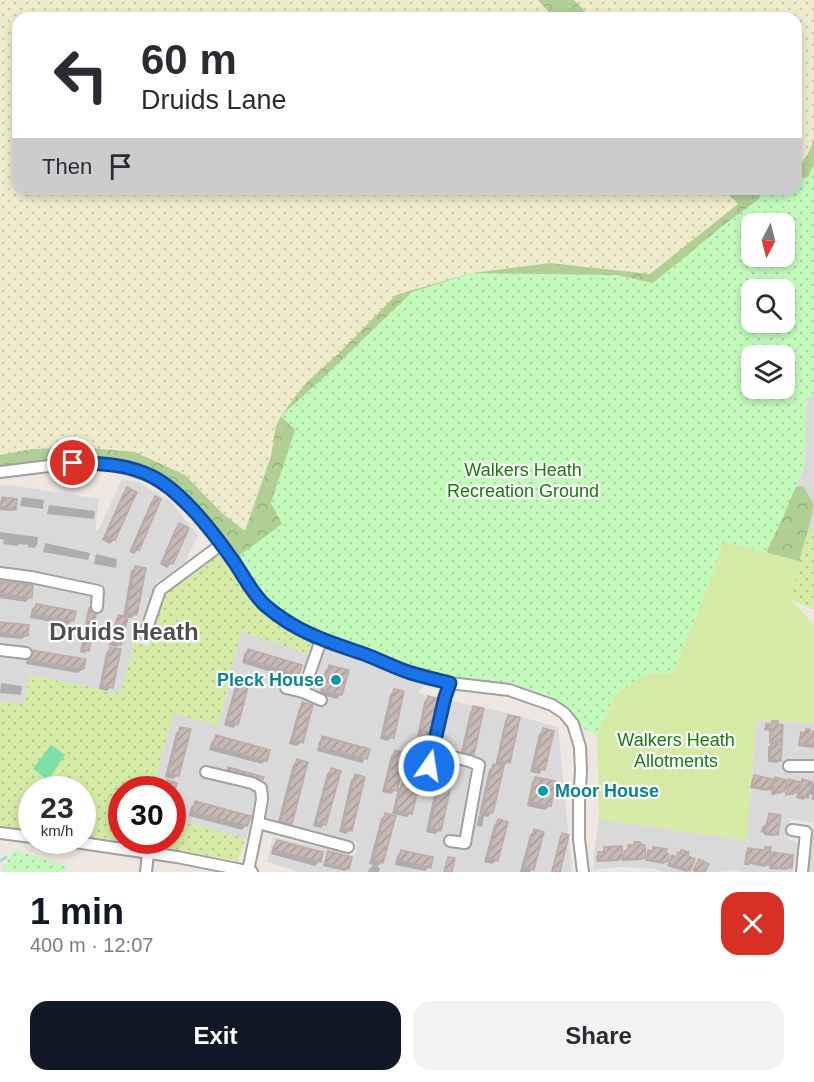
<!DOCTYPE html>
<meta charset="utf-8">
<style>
:root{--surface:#fff;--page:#f2f2f3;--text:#2b2b33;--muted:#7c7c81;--accent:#111827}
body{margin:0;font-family:Arial,sans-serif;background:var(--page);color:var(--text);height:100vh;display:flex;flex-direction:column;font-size:22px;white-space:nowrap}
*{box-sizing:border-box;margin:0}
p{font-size:20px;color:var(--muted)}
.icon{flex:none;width:33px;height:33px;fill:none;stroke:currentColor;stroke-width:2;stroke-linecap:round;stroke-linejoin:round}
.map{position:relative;height:872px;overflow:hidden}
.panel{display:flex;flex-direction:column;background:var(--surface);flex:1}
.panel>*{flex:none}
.banner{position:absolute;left:12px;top:12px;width:790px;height:183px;border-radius:18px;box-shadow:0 3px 9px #0003;background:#fff;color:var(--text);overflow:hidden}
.needle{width:39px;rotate:187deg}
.tools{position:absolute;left:741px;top:213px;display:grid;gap:12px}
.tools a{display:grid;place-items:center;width:54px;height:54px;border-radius:12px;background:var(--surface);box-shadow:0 3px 9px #0003;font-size:30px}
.speed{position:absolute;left:18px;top:776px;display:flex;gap:12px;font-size:30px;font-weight:700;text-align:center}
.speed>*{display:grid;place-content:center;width:78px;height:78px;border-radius:50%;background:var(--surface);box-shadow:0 3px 9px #0003;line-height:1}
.speed small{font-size:15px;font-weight:400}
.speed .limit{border:9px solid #d22;background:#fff;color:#111}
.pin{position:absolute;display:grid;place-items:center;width:51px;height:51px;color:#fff;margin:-26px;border:3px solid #fff;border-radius:50%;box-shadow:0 2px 6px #0007}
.me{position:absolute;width:66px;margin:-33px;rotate:13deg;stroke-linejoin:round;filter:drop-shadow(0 0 4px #0008)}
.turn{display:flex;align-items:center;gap:21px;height:126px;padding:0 30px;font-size:27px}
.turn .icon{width:78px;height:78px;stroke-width:2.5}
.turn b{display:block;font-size:42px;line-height:51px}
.then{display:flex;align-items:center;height:57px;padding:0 30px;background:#0003;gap:12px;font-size:22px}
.round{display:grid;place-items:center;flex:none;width:63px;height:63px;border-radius:18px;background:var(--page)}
.headline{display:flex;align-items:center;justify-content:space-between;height:102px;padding:0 30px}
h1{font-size:36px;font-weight:600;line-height:45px;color:var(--accent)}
.action{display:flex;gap:12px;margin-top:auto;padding:12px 30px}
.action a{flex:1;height:69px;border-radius:18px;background:var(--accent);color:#fff;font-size:24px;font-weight:600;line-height:69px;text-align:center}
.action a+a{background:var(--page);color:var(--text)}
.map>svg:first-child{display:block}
.residential{fill:#dad9d9}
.farmland{fill:url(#farmland-dots)}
.grass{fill:url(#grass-dots)}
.forest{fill:url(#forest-crowns)}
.park{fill:url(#park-dots);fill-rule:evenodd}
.garden{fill:#d4eaa5}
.pitch{fill:#7ddfa6}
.shadow{fill:#0003}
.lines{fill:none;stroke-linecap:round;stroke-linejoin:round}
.stream{stroke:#a0dbdd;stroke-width:3}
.building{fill:url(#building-hatch);stroke:#c0aba4;stroke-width:1.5}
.minor-casing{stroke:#a0a0a0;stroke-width:14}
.minor{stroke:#fff;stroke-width:10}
.route-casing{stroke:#114b97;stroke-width:15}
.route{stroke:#1a73e8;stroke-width:10}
.culture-dot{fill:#0f9aa8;stroke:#fff;stroke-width:2}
.labels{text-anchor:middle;stroke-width:4.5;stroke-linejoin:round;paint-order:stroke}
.park-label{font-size:18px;fill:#157b09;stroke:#fff}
.culture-label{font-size:18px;font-weight:bold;fill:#0d838f;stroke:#fff;text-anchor:end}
.district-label{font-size:24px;font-weight:bold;fill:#4f4f4f;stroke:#fff}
</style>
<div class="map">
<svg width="814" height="872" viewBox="0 0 814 872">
<defs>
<pattern id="farmland-dots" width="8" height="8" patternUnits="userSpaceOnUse" patternTransform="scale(1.5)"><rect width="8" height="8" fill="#eeeacc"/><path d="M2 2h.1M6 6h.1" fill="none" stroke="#ccc8af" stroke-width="1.8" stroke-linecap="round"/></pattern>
<pattern id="grass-dots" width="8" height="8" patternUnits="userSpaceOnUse" patternTransform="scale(1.5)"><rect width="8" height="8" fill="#d4eaa5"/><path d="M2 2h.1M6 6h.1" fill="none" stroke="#b5c88d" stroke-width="1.8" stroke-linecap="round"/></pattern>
<pattern id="forest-crowns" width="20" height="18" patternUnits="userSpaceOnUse" patternTransform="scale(1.5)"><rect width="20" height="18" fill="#b1ce95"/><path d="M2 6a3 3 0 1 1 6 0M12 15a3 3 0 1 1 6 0" fill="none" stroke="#98b080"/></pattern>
<pattern id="park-dots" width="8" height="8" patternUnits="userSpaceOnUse" patternTransform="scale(1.5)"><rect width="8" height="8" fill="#c3fabc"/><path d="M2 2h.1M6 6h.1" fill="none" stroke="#a7d6a1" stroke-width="1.8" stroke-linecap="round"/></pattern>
<pattern id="building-hatch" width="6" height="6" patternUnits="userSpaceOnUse" patternTransform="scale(1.5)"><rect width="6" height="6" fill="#c5b8b5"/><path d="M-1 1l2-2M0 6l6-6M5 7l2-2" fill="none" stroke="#a99e9b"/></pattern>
</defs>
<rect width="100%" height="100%" fill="#eee7e1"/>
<g class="residential">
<path d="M814 396V530L784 515 804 467 807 397Z"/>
<path d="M122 479 137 482 168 499 198 535 185 562 155 584 134 642 121 693 29 675 24 704 0 701V486L10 485 99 499 95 530 98 531Z"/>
<path d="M241 631 308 654 311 642 427 681 418 693 507 713 558 727 572 872H299L267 862 273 837 355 855 357 843 267 818 251 824 246 839 173 818 172 789H153L173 713 218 725Z"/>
<path d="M757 720 814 723V872H806L814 823 790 819 788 840H794L798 844 794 867 792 872H745L734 870 720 872H662L655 869 621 867 593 870 594 852 599 819 746 840Z"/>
</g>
<g class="farmland">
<path d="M0 0H538L554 18H18V189H724L739 204 650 274 550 263 472 273 338 354 305 384 276 426 271 456 245 532 222 513 135 452 79 447 32 449 0 455Z"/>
<path d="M574 0H814V140L808 154 797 170 796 18H591Z"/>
</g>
<g class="grass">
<path d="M809 527 814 530V609L791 600 799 561Z"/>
<path d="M221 556 227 560 259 607 311 642 308 654 241 631 218 725 173 713 153 789H122V840H172L173 818 246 839 238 861 122 841 83 837 82 789H32L31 831 0 828V701L24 704 29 675 121 693 134 642 148 646 167 590 211 557Z"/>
</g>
<g class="forest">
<path d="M538 0H574L591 18H554Z"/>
<path d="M814 140V181L752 224 293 509 275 552 241 565 227 543 182 490 143 469 121 463 0 469V455L32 449 79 447 135 452 185 475 222 513 245 531 271 456 276 426 281 416 305 384 338 354 396 295 472 273 550 263 650 274 738 204 724 189H796L797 170 808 154Z"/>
<path d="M803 486 814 505 809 527 799 561 766 553V527L784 490Z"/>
</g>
<g class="park">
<path d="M814 164V396L807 398 804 467 784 515 766 553 724 541 700 607 673 673H648L617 694 597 734 588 732 554 701 426 674 321 636 290 620 264 599 241 565 240 555 282 524 271 503 295 430 281 416 323 378 412 292 472 273 617 275 653 283 725 224 759 199 763 189H796L797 179 808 177ZM752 224H784V256H752ZM752 290H784V322H752ZM752 356H784V388H752Z"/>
<path d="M14 850 67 866 65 872H1Z"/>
</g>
<path class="garden" d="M724 541 799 561 791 600 814 625V723L757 720 746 840 599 819 597 734 617 694 648 673H673L700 607Z"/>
<path class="pitch" d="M51 745 65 755 48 780 33 769Z"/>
<g class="shadow">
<path d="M127 489 114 540 110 544 102 540 123 493Z"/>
<path d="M22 497 44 500 43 509 20 506Z"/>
<path d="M155 498 138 550 134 554 129 552 151 502Z"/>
<path d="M2 499 14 509 12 511 0 510V501Z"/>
<path d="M49 505 95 511 94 519 47 514Z"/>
<path d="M179 525 171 563 167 568 160 564 175 529Z"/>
<path d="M0 532 38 537 37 545 34 548 28 547V545L19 544 17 546 3 544 4 540 0 539Z"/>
<path d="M45 543 90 553 88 560 43 552Z"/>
<path d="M96 554 117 559 116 568 94 564Z"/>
<path d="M136 567V614L131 618H126L120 644 117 647 109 645 116 619 118 616 123 617 131 571Z"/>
<path d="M0 582 30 597 26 602 0 598Z"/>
<path d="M36 605 73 620 68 625 30 618 32 609Z"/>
<path d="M90 610 88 650 85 653 80 652 87 613Z"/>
<path d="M0 623 27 635 22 639 0 637Z"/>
<path d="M110 648 111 687 107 691 99 689 106 653Z"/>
<path d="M248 650 298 674 294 679 242 663 244 654Z"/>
<path d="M27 655 83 669 78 673 26 664Z"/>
<path d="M329 666 341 694 337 699 319 694 325 671Z"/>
<path d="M240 679 237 724 233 728 224 725 236 683Z"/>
<path d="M1 683 22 686 21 695 0 693Z"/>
<path d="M394 690 392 737 388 741 380 739 390 695Z"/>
<path d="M428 698 427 745 421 749 416 772 414 775 406 773 411 752 415 748 424 702Z"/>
<path d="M303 704 302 742 297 746 289 744 299 708Z"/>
<path d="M474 708 473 755 468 759 460 757 470 712Z"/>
<path d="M509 716 508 762 504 766 492 812 488 817 484 816 482 827 477 826 478 817 481 815H479L489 770 495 766 505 721Z"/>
<path d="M772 723 780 741 776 745 780 760 777 763 768 762V747L772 744 769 743V731L764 730V728Z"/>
<path d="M181 728 178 775 173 779 165 777 176 733Z"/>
<path d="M544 730 543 769 539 774 530 772 539 734Z"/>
<path d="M806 730 808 735H810L814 733V746L813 748 798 746 799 737Z"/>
<path d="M216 737 266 760 262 764 209 750 212 741Z"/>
<path d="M323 738 366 758 362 763 317 751 319 742Z"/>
<path d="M395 752V790L391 794 382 792 391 756Z"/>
<path d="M297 760 291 823 286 828 277 825 293 765Z"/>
<path d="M444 767 440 830 435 834 426 832 439 771Z"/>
<path d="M331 770 325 824 321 828 313 826 327 774Z"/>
<path d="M355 775 350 830 346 834 339 832 351 780Z"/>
<path d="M755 776 770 784 776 779 784 787 790 781 799 783 803 781 812 784 814 782V800L811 799 813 795 807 793 804 800 796 798 798 790 793 795 788 794 785 796 786 788 780 794 773 793 771 796 772 786 767 791 750 788 752 779Z"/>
<path d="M536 778 550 806 545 810 527 806 532 782Z"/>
<path d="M402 785 411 813 407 817 392 814 398 789Z"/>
<path d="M196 803 246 825 242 830 189 816 191 807Z"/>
<path d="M385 815 382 862 377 867 380 868 379 872H368L369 869 373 865 369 864 381 819Z"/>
<path d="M769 815 777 834 774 836 764 835V833L760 832 765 827 767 818Z"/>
<path d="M498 821 497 860 492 864 484 862 494 825Z"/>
<path d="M534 831 533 869 530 872H520L530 835Z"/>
<path d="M563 834 558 872H551L560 837Z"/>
<path d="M277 841 320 861 315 866 271 854 273 846Z"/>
<path d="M635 843 644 856 654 849 667 861 664 864 645 861 646 856 642 860 622 861V858L618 861 597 862 596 856 599 854 602 853V851L605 848 621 856 626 852V850L628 847H631Z"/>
<path d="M766 848 768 859 773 854 790 867 787 870 769 869 770 862 765 867 750 864 749 865H744L746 852 748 849 763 851Z"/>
<path d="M401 852 429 867 425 871 395 865 397 856Z"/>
<path d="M328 853 348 868 345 871 323 866 326 856Z"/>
<path d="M678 854 689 870 687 872 667 866 669 860 672 857 675 858Z"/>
</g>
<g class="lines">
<path class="stream" d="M0 861 6 857"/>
</g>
<g class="building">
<path d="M127 487 137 492 115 540 105 536Z"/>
<path d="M155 496 161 499 139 551 133 548Z"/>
<path d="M2 497 17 499 16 510 0 507Z"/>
<path d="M179 523 189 528 173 564 163 560Z"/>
<path d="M135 566 146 568 137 615 126 613Z"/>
<path d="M0 581 33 585 32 598 0 594Z"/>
<path d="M36 604 76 611 74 621 34 614Z"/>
<path d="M89 608 97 610 89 651 82 649Z"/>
<path d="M118 615 128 617 121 645 111 642Z"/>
<path d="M0 622 29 625 28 636 0 632Z"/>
<path d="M110 647 121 649 113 688 102 685Z"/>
<path d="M248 649 302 665 299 675 245 659Z"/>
<path d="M31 650 86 659 84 669 29 660Z"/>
<path d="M329 665 349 670 342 695 322 690Z"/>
<path d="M240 677 250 680 238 725 227 721Z"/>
<path d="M394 689 404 691 394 738 383 735Z"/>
<path d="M428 696 439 699 428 746 417 743Z"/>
<path d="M302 702 313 705 303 743 293 740Z"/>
<path d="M473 706 484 708 474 755 464 753Z"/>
<path d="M508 715 520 717 510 763 498 760Z"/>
<path d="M772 721H778L777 724 783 725 782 742 770 741 771 729 766 728V724H772Z"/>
<path d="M180 727 191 729 179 776 169 773Z"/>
<path d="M543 728 554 731 545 770 534 768Z"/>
<path d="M806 729H810L809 734H812V731H814V745L799 744 801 732 805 733Z"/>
<path d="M216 735 270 750 267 761 213 746Z"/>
<path d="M322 736 370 749 367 759 320 747Z"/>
<path d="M771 743 782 744 781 761 770 760Z"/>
<path d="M413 748 423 750 418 773 408 771Z"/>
<path d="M395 750 406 753 397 791 385 788Z"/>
<path d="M297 759 308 762 292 824 281 821Z"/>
<path d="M493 764 504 766 493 813 482 811Z"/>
<path d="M443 765 455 768 441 831 430 828Z"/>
<path d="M228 767 264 777 262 782 227 774Z"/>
<path d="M331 768 341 771 326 825 316 822Z"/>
<path d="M355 774 365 777 352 831 342 828Z"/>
<path d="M754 775 773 779 771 790 752 786Z"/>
<path d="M535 777 556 781 551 806 530 802Z"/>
<path d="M775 777 787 780 784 792 776 791V794H772Z"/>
<path d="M789 779 800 782 797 793 790 792V794L786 795Z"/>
<path d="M802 779 812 782 808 798 798 795Z"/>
<path d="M167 780 177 783 172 801V789H165Z"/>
<path d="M402 783 419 787 412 814 395 810Z"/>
<path d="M195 801 251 816 247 826 193 812Z"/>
<path d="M385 813 396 816 383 863 373 860Z"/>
<path d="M769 813 781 815 778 835 766 833V831L762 829 764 826H767Z"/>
<path d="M498 819 508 822 498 861 488 858Z"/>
<path d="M534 829 544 832 534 870 524 868Z"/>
<path d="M562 833 569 835 560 872H552Z"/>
<path d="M277 840 323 852 321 862 274 850Z"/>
<path d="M634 842H640L641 845H645L646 858 624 859V851L628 850V845H634Z"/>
<path d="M622 846V859L599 860 598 852H604V847Z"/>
<path d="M653 847 667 849 666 854H669L668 862 647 859 648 850 653 851Z"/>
<path d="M765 847H771L769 865 753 862V863H746L748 848 765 850Z"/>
<path d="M401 850 433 857 431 868 398 860Z"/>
<path d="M681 850 689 852 688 856 695 859 690 871 669 863 672 855 676 857 678 852 680 853Z"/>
<path d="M328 851 352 857 349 869 325 863Z"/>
<path d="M772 852 793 855 792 868 771 867Z"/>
<path d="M448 857 455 858 452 872H444Z"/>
<path d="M699 859 709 864 705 872H696L693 870Z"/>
</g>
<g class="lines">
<g class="minor-casing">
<g id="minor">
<path d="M0 472 73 463 105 464 128 468 152 477 169 488 199 516 222 544 255 594 265 606 291 625 321 640 367 655 409 672 450 683 509 690 552 705 564 713 573 724 580 747 581 771 579 803V839L583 872"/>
<path d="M0 573 31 577 98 591 97 607"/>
<path d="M145 634 160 590 222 544"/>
<path d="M0 650 26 653"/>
<path d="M450 683 445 697 432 752 469 761 479 765 465 843 450 841"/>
<path d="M286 688 303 692 321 700"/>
<path d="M303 692 321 640"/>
<path d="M789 766H814"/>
<path d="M206 772 252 783 261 788 262 799 258 823"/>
<path d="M408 777 426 781 432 752"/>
<path d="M792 830 806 832 802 872"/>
<path d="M0 833 32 837"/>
<path d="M61 840 177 857 252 872"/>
<path d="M248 871 258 823 348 847"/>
<path d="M146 872 148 853"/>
</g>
</g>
<use href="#minor" class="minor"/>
</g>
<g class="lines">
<g class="route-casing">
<path id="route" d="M73 463C100 463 128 464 153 477 182 492 213 532 232 559 243 574 252 594 266 606 296 632 328 642 364 654 380 660 395 668 411 673 424 677 437 680 450 683L445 697 429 766"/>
</g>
<use href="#route" class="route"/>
</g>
<g class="culture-dot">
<circle cx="336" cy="680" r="6"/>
<circle cx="543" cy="791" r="6"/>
</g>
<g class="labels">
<g class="park-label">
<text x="523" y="476">Walkers Heath<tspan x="523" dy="21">Recreation Ground</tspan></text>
<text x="676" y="746">Walkers Heath<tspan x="676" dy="21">Allotments</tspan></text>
</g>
<g class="culture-label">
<text x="324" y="686">Pleck House</text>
<text x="555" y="797" text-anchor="start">Moor House</text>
</g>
<g class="district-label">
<text x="124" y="640">Druids Heath</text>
</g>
</g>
</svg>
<div class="tools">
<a><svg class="needle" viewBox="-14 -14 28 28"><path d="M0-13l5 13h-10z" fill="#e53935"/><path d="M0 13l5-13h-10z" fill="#7c7c81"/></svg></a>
<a><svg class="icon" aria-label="search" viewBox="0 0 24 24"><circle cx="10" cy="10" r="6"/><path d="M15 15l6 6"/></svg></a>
<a><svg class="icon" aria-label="layers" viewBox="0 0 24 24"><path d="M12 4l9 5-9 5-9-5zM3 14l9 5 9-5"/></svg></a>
</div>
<div class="speed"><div>23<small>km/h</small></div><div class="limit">30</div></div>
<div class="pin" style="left:73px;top:463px;background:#d93025"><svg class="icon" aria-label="arrive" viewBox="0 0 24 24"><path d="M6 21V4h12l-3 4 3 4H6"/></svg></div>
<svg class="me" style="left:429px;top:766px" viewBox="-20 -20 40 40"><circle r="17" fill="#1a73e8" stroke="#fff" stroke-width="3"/><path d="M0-11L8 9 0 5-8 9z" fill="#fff"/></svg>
<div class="banner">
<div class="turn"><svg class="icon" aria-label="left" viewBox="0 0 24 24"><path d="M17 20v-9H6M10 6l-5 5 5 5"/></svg><div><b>60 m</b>Druids Lane</div></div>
<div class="then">Then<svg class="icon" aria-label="arrive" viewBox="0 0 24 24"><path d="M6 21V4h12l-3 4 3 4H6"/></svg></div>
</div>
</div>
<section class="panel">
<div class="headline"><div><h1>1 min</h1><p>400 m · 12:07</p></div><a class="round" style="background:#d93025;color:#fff"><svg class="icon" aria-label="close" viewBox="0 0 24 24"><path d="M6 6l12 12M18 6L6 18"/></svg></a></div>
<div class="action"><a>Exit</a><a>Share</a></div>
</section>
